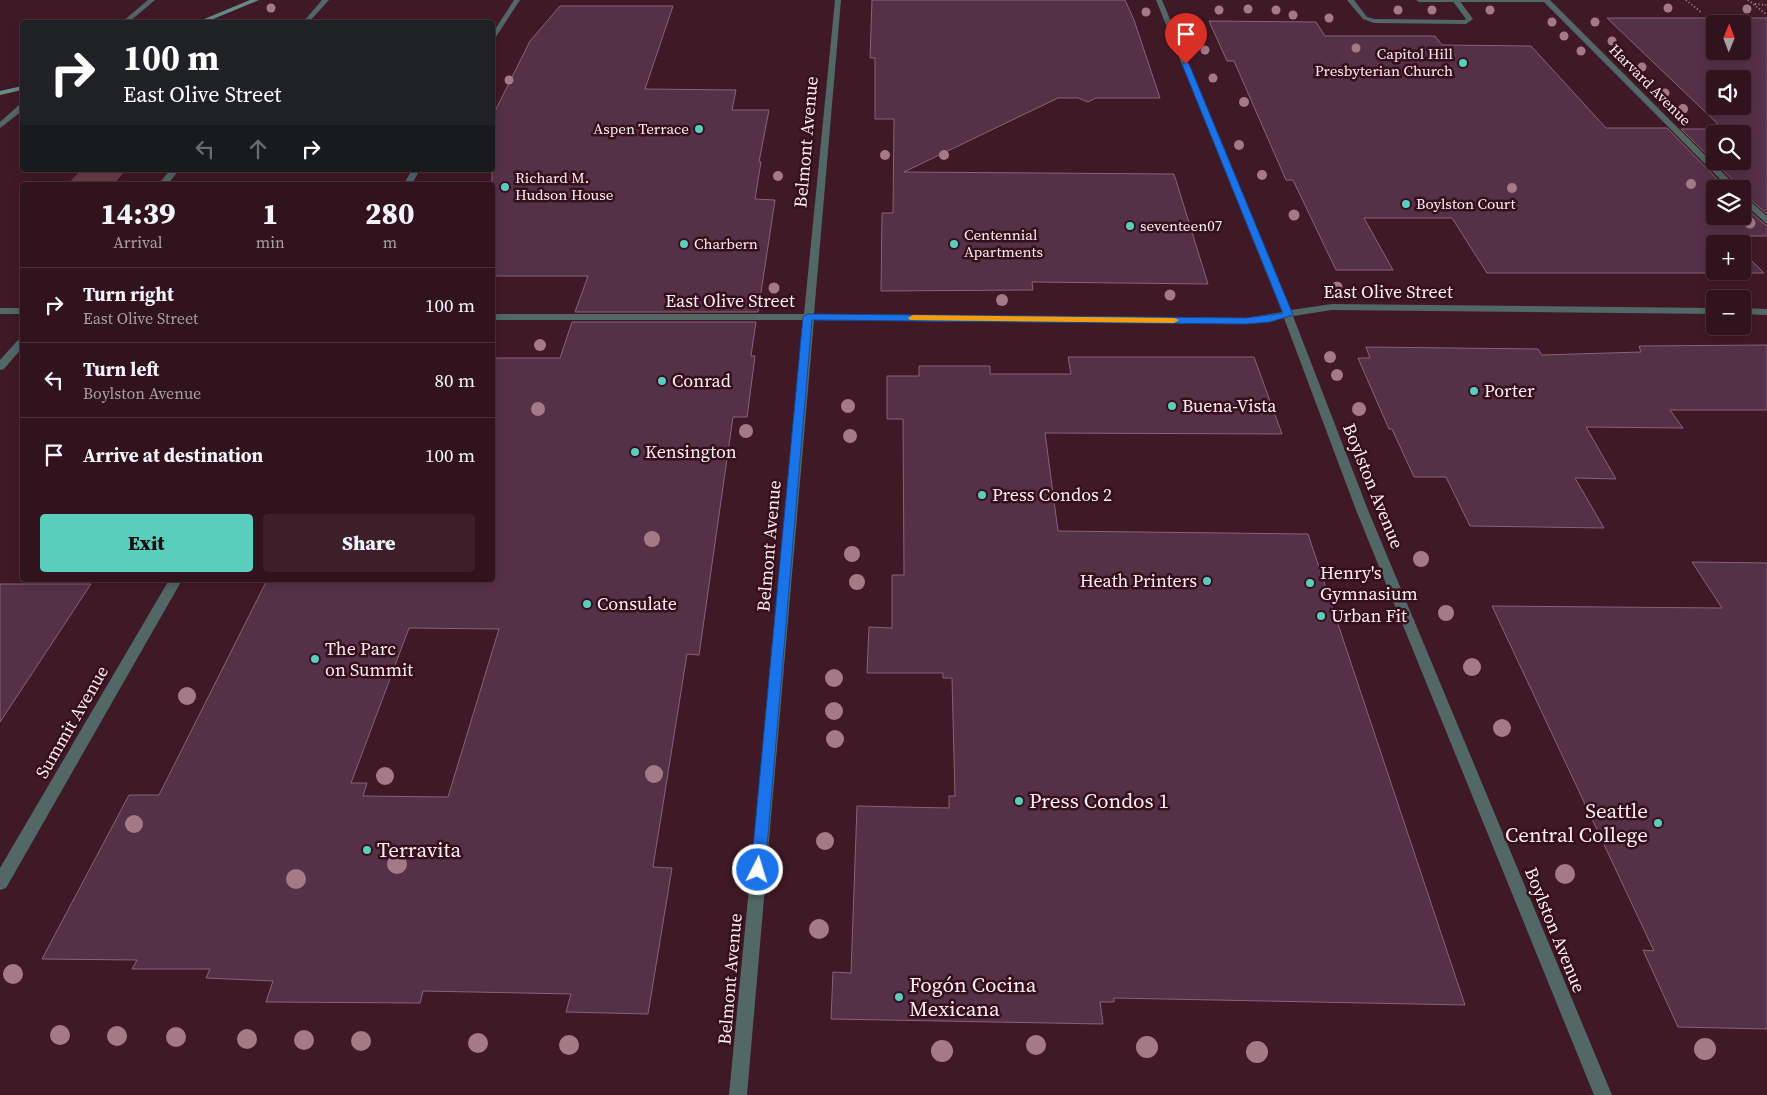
<!DOCTYPE html>
<meta charset="utf-8">
<style>
:root{--surface:#30131c;--page:#3c2029;--text:#f1f3f6;--muted:#a89ea3;--line:#4b323b;--accent:#5acebd}
body{margin:0;font-family:"Source Serif 4",serif;background:var(--page);color:var(--text);height:100vh;display:flex;flex-direction:column;font-size:19px;white-space:nowrap}
*{box-sizing:border-box;margin:0}
p{font-size:16px;color:var(--muted)}
.icon{flex:none;width:28px;height:28px;fill:none;stroke:currentColor;stroke-width:2;stroke-linecap:round;stroke-linejoin:round}
.map{position:relative;flex:1;overflow:hidden}
.side{position:absolute;left:20px;top:182px;width:475px;height:400px;display:flex;flex-direction:column;background:var(--surface);border-radius:5px;box-shadow:0 2px 12px #0003,0 0 0 1px var(--line)}
.side>*{flex:none}
.top-card{position:absolute;left:20px;top:20px;width:475px;height:152px;border-radius:5px;box-shadow:0 2px 12px #0003,0 0 0 1px var(--line);background:#202124;color:#fff;overflow:hidden}
.needle{width:32px;rotate:1deg}
.tools{position:absolute;left:1706px;top:15px;display:grid;gap:10px}
.tools a{display:grid;place-items:center;width:45px;height:45px;border-radius:5px;background:var(--surface);box-shadow:0 2px 12px #0003,0 0 0 1px var(--line);font-size:25px}
.pin{position:absolute;display:grid;place-items:center;width:42px;height:42px;color:#fff;margin:-51px -21px;border-radius:50% 50% 50% 0;rotate:-45deg;box-shadow:0 0 5px #0007}
.pin .icon{rotate:45deg}
.me{position:absolute;width:55px;margin:-28px;rotate:5deg;stroke-linejoin:round;filter:drop-shadow(0 0 4px #0008)}
.turn{display:flex;align-items:center;gap:18px;height:105px;padding:0 20px;font-size:22px}
.turn .icon{width:65px;height:65px;stroke-width:2.5}
.turn b{display:block;font-size:35px;line-height:42px}
.lanes{display:flex;align-items:center;height:48px;padding:0 20px;background:#0003;justify-content:center;gap:25px;direction:ltr}
.lanes .off{opacity:.35}
.eta{display:flex;justify-content:space-evenly;align-items:center;height:85px;text-align:center}
.eta b{font-size:30px;font-weight:800;line-height:35px}
.button{display:flex;gap:10px;margin-top:auto;padding:10px 20px}
.button a{flex:1;height:58px;border-radius:5px;background:var(--accent);color:#111;font-size:20px;font-weight:800;line-height:58px;text-align:center}
.button a+a{background:var(--page);color:var(--text)}
ul{padding:0;list-style:none}
li{display:flex;align-items:center;gap:15px;height:75px;padding:0 20px;border-top:1px solid var(--line)}
li div{flex:1}
li b{display:block;font-size:19px}
li em{font-style:normal}
.map>svg:first-child{display:block}
.green{fill:#673f4a}
.building{fill:#553148;stroke:#896179;fill-rule:evenodd}
.lines{fill:none;stroke-linecap:round;stroke-linejoin:round}
.path{stroke:#a68b93;stroke-width:2;stroke-dasharray:1 2.5;stroke-linecap:butt}
.service{fill:#516864;fill-rule:evenodd}
.minor{fill:#516864;fill-rule:evenodd}
.tertiary{fill:#516864;fill-rule:evenodd}
.secondary{fill:#678c86;fill-rule:evenodd}
.tree{fill:#a37a86}
.route{fill:#1a73e8;stroke:#114b97}
.slow{fill:#f59e0b}
.poi-dot{fill:#5acebd;stroke:#350f1c;stroke-width:2}
.labels{text-anchor:middle;stroke-width:5;stroke-linejoin:round;paint-order:stroke}
.far-poi-label{font-size:15px;fill:#fdecf0;stroke:#350f1c;text-anchor:start}
.far-street-label{font-size:15px;fill:#fdecf0;stroke:#350f1c}
.street-label{font-size:18px;fill:#fdecf0;stroke:#350f1c}
.poi-label{font-size:18px;fill:#fdecf0;stroke:#350f1c;text-anchor:start}
.near-poi-label{font-size:21px;fill:#fdecf0;stroke:#350f1c;text-anchor:start}
</style>
<div class="map">
<svg width="1767" height="1095" viewBox="0 0 1767 1095">
<rect width="100%" height="100%" fill="#401926"/>
<path class="green" d="M81 170H126L113 185H67Z"/>
<g class="building">
<path d="M872 0H1125L1134 20 1160 98H1096L1088 102 1078 98H1058L904 172 1174 174 1208 284 1032 282 1033 290 881 291 882 213H893L894 119H875V58H870Z"/>
<path d="M560 6H673L645 89 736 90 732 110H769L759 162H761L755 199 775 200 758 312H575L588 276H492V117L530 41Z"/>
<path d="M1607 18H1767V214L1742 192V189L1681 129H1723ZM1715 24H1742V51H1715ZM1715 79H1742V106H1715ZM1715 134H1742V161H1715Z"/>
<path d="M1209 21 1316 22 1325 36H1435L1442 45 1531 46 1606 128H1667L1727 189H1715V216H1742V205L1767 226V236H1728L1736 244H1715V271H1742V251L1764 273H1487L1452 218H1364L1393 270H1336L1293 180H1286L1234 61H1227Z"/>
<path d="M572 322H756L751 356H755L747 417H733L699 655 687 654 653 867 672 868 648 1014 566 1012 571 994 423 991 420 1003 266 1002 273 981 206 978 210 969H132L137 960 42 959 129 795H159L267 580H492V358H560ZM409 628 499 629 448 797 363 796 367 783H351Z"/>
<path d="M1767 345V410H1670L1683 428 1586 427 1616 479 1575 478 1604 528 1470 526 1446 477H1414L1392 429H1389L1358 358H1370L1366 347 1538 349 1542 355 1641 352 1639 346Z"/>
<path d="M1068 357H1254L1282 434 1045 433 1058 531 1308 534 1465 1005 1114 998V1002H1100L1103 1024 831 1019 833 972 851 973 857 806 949 808V796H955L952 678H943V673H867L869 627 892 628V575H904L903 419H887V376H919V366H990V374H1071Z"/>
<path d="M1692 562 1767 563V1029L1678 1027 1643 950 1654 951 1492 606 1722 608Z"/>
<path d="M0 584H91L0 722Z"/>
</g>
<g class="lines">
<g class="path">
<path d="M1686 0 1702 13"/>
<path d="M1748 0 1766 14"/>
<path d="M1755 4 1767 5"/>
</g>
<g class="service">
<path d="M322 0H329L309 22H303Z"/>
<path d="M1347 0H1354L1367 17 1375 19 1464 20 1466 19 1452 0H1459L1473 19 1466 24 1374 23 1363 19Z"/>
<path d="M170 170H179L167 185H158Z"/>
<path d="M22 339V348L4 369 0 370V360L18 340Z"/>
</g>
<g class="minor">
<path d="M514 0H520L492 43V34Z"/>
<path d="M835 0H841L814 314 1246 318 1282 312 1156 0H1162L1291 310 1332 304 1715 308V314L1332 310 1293 316 1368 510 1612 1095H1594L1356 510 1284 318 1246 324 814 320 747 1095H729L804 320H492V314H804Z"/>
<path d="M1416 0H1550L1739 189H1730L1544 2H1419Z"/>
<path d="M412 170H420L411 185H403Z"/>
<path d="M1742 194 1767 216V224L1742 202Z"/>
<rect x="0" y="308" width="22" height="6"/>
<path d="M1742 308 1767 309V315L1742 314Z"/>
<path d="M169 580H182L6 888 0 890V868Z"/>
</g>
<g class="tertiary">
<path d="M148 0H155L129 22H122Z"/>
<path d="M19 105H22V111L0 128V122Z"/>
</g>
<g class="secondary">
<path d="M250 0H259L206 22H197Z"/>
<path d="M22 86V90L0 95V91Z"/>
</g>
</g>
<g class="tree">
<circle cx="271" cy="8" r="4.5"/>
<circle cx="1668" cy="8" r="4.5"/>
<circle cx="1248" cy="9" r="4.5"/>
<circle cx="1747" cy="9" r="4.5"/>
<circle cx="1219" cy="10" r="4.5"/>
<circle cx="1276" cy="10" r="4.5"/>
<circle cx="1398" cy="10" r="4.5"/>
<circle cx="1432" cy="10" r="4.5"/>
<circle cx="1490" cy="10" r="4.5"/>
<circle cx="1146" cy="12" r="4.5"/>
<circle cx="1293" cy="15" r="4.5"/>
<circle cx="1329" cy="18" r="4.5"/>
<circle cx="1193" cy="22" r="4.5"/>
<circle cx="1552" cy="22" r="4.5"/>
<circle cx="1595" cy="22" r="4.5"/>
<circle cx="1564" cy="36" r="4.5"/>
<circle cx="1612" cy="41" r="4.5"/>
<circle cx="1356" cy="48" r="4.5"/>
<circle cx="1205" cy="50" r="4.5"/>
<circle cx="1581" cy="51" r="4.5"/>
<circle cx="1642" cy="67" r="4.5"/>
<circle cx="1213" cy="78" r="4.5"/>
<circle cx="509" cy="80" r="4.5"/>
<circle cx="1665" cy="93" r="4.5"/>
<circle cx="1244" cy="102" r="5"/>
<circle cx="1683" cy="109" r="5"/>
<circle cx="1239" cy="145" r="5"/>
<circle cx="885" cy="155" r="5"/>
<circle cx="944" cy="155" r="5"/>
<circle cx="1262" cy="175" r="5"/>
<circle cx="778" cy="176" r="5"/>
<circle cx="1691" cy="184" r="5"/>
<circle cx="1512" cy="188" r="5"/>
<circle cx="1294" cy="215" r="5.5"/>
<circle cx="1750" cy="223" r="5.5"/>
<circle cx="1337" cy="287" r="5.5"/>
<circle cx="774" cy="288" r="5.5"/>
<circle cx="1170" cy="295" r="5.5"/>
<circle cx="1002" cy="300" r="6"/>
<circle cx="540" cy="345" r="6"/>
<circle cx="1330" cy="357" r="6"/>
<circle cx="1337" cy="375" r="6"/>
<circle cx="848" cy="406" r="7"/>
<circle cx="538" cy="409" r="7"/>
<circle cx="1359" cy="409" r="7"/>
<circle cx="746" cy="431" r="7"/>
<circle cx="850" cy="436" r="7"/>
<circle cx="652" cy="539" r="8"/>
<circle cx="852" cy="554" r="8"/>
<circle cx="1421" cy="559" r="8"/>
<circle cx="857" cy="582" r="8"/>
<circle cx="1446" cy="613" r="8"/>
<circle cx="1472" cy="667" r="9"/>
<circle cx="834" cy="678" r="9"/>
<circle cx="187" cy="696" r="9"/>
<circle cx="834" cy="711" r="9"/>
<circle cx="1502" cy="728" r="9"/>
<circle cx="835" cy="739" r="9"/>
<circle cx="654" cy="774" r="9"/>
<circle cx="385" cy="776" r="9"/>
<circle cx="134" cy="824" r="9"/>
<circle cx="825" cy="841" r="9"/>
<circle cx="397" cy="864" r="10"/>
<circle cx="1565" cy="874" r="10"/>
<circle cx="296" cy="879" r="10"/>
<circle cx="819" cy="929" r="10"/>
<circle cx="13" cy="974" r="10"/>
<circle cx="60" cy="1035" r="10"/>
<circle cx="117" cy="1036" r="10"/>
<circle cx="176" cy="1037" r="10"/>
<circle cx="247" cy="1039" r="10"/>
<circle cx="304" cy="1040" r="10"/>
<circle cx="361" cy="1041" r="10"/>
<circle cx="478" cy="1043" r="10"/>
<circle cx="569" cy="1045" r="10"/>
<circle cx="1036" cy="1045" r="10"/>
<circle cx="1147" cy="1047" r="11"/>
<circle cx="1705" cy="1049" r="11"/>
<circle cx="942" cy="1051" r="11"/>
<circle cx="1257" cy="1052" r="11"/>
</g>
<path class="route" d="M1186 62 1189 64 1293 315 1270 322 1246 324 812 320 765 870 763 875 758 877 753 875 751 870 803 317 808 314 1246 318 1283 313 1182 64Z"/>
<path class="slow" d="M913 315 1174 318 1179 320 1174 323 910 320 908 318Z"/>
<g class="poi-dot">
<circle cx="1463" cy="63" r="5"/>
<circle cx="699" cy="129" r="5"/>
<circle cx="505" cy="187" r="5"/>
<circle cx="1406" cy="204" r="5"/>
<circle cx="1130" cy="226" r="5"/>
<circle cx="684" cy="244" r="5"/>
<circle cx="954" cy="244" r="5"/>
<circle cx="662" cy="381" r="5"/>
<circle cx="1474" cy="391" r="5"/>
<circle cx="1172" cy="406" r="5"/>
<circle cx="635" cy="452" r="5"/>
<circle cx="982" cy="495" r="5"/>
<circle cx="1207" cy="581" r="5"/>
<circle cx="1310" cy="583" r="5"/>
<circle cx="587" cy="604" r="5"/>
<circle cx="1321" cy="616" r="5"/>
<circle cx="315" cy="659" r="5"/>
<circle cx="1019" cy="801" r="5"/>
<circle cx="1658" cy="823" r="5"/>
<circle cx="367" cy="850" r="5"/>
<circle cx="899" cy="997" r="5"/>
</g>
<g class="labels">
<g class="far-poi-label">
<text x="1453" y="59" text-anchor="end">Capitol Hill<tspan x="1453" dy="17">Presbyterian Church</tspan></text>
<text x="689" y="134" text-anchor="end">Aspen Terrace</text>
<text x="515" y="183">Richard M.<tspan x="515" dy="17">Hudson House</tspan></text>
<text x="1416" y="209">Boylston Court</text>
<text x="1140" y="231">seventeen07</text>
<text x="964" y="240">Centennial<tspan x="964" dy="17">Apartments</tspan></text>
<text x="694" y="249">Charbern</text>
</g>
<g class="far-street-label">
<text transform="translate(1650 85) rotate(45)" y="5">Harvard Avenue</text>
</g>
<g class="street-label">
<text transform="translate(806 142) rotate(-85)" y="6">Belmont Avenue</text>
<text x="1388" y="298">East Olive Street</text>
<text x="730" y="307">East Olive Street</text>
<text transform="translate(1373 486) rotate(68)" y="6">Boylston Avenue</text>
<text transform="translate(769 546) rotate(-85)" y="6">Belmont Avenue</text>
<text transform="translate(72 722) rotate(-60)" y="6">Summit Avenue</text>
<text transform="translate(1555 930) rotate(68)" y="6">Boylston Avenue</text>
<text transform="translate(730 979) rotate(-85)" y="6">Belmont Avenue</text>
</g>
<g class="poi-label">
<text x="672" y="387">Conrad</text>
<text x="1484" y="397">Porter</text>
<text x="1182" y="412">Buena-Vista</text>
<text x="645" y="458">Kensington</text>
<text x="992" y="501">Press Condos 2</text>
<text x="1320" y="579">Henry's<tspan x="1320" dy="21">Gymnasium</tspan></text>
<text x="1197" y="587" text-anchor="end">Heath Printers</text>
<text x="597" y="610">Consulate</text>
<text x="1331" y="622">Urban Fit</text>
<text x="325" y="655">The Parc<tspan x="325" dy="21">on Summit</tspan></text>
</g>
<g class="near-poi-label">
<text x="1029" y="808">Press Condos 1</text>
<text x="1648" y="818" text-anchor="end">Seattle<tspan x="1648" dy="24">Central College</tspan></text>
<text x="377" y="857">Terravita</text>
<text x="909" y="992">Fogón Cocina<tspan x="909" dy="24">Mexicana</tspan></text>
</g>
</g>
</svg>
<div class="tools">
<a><svg class="needle" viewBox="-14 -14 28 28"><path d="M0-13l5 13h-10z" fill="#e53935"/><path d="M0 13l5-13h-10z" fill="#a89ea3"/></svg></a>
<a><svg class="icon" aria-label="sound" viewBox="0 0 24 24"><path d="M4 9h4l5-4v14l-5-4H4zM17 9q2 3 0 6"/></svg></a>
<a><svg class="icon" aria-label="search" viewBox="0 0 24 24"><circle cx="10" cy="10" r="6"/><path d="M15 15l6 6"/></svg></a>
<a><svg class="icon" aria-label="layers" viewBox="0 0 24 24"><path d="M12 4l9 5-9 5-9-5zM3 14l9 5 9-5"/></svg></a>
<a>+</a>
<a>−</a>
</div>
<div class="pin" style="left:1186px;top:64px;background:#d93025"><svg class="icon" aria-label="arrive" viewBox="0 0 24 24"><path d="M6 21V4h12l-3 4 3 4H6"/></svg></div>
<svg class="me" style="left:758px;top:870px" viewBox="-20 -20 40 40"><circle r="17" fill="#1a73e8" stroke="#fff" stroke-width="3"/><path d="M0-11L8 9 0 5-8 9z" fill="#fff"/></svg>
<div class="top-card">
<div class="turn"><svg class="icon" aria-label="right" viewBox="0 0 24 24"><path d="M7 20v-9h11M14 6l5 5-5 5"/></svg><div><b>100 m</b>East Olive Street</div></div>
<div class="lanes"><svg class="icon off" aria-label="left" viewBox="0 0 24 24"><path d="M17 20v-9H6M10 6l-5 5 5 5"/></svg><svg class="icon off" aria-label="ahead" viewBox="0 0 24 24"><path d="M12 20V5M6 11l6-6 6 6"/></svg><svg class="icon" aria-label="right" viewBox="0 0 24 24"><path d="M7 20v-9h11M14 6l5 5-5 5"/></svg></div>
</div>
<section class="side">
<div class="eta">
<div><b>14:39</b><p>Arrival</p></div>
<div><b>1</b><p>min</p></div>
<div><b>280</b><p>m</p></div>
</div>
<ul>
<li><svg class="icon" aria-label="right" viewBox="0 0 24 24"><path d="M7 20v-9h11M14 6l5 5-5 5"/></svg><div><b>Turn right</b><p>East Olive Street</p></div><em>100 m</em></li>
<li><svg class="icon" aria-label="left" viewBox="0 0 24 24"><path d="M17 20v-9H6M10 6l-5 5 5 5"/></svg><div><b>Turn left</b><p>Boylston Avenue</p></div><em>80 m</em></li>
<li><svg class="icon" aria-label="arrive" viewBox="0 0 24 24"><path d="M6 21V4h12l-3 4 3 4H6"/></svg><div><b>Arrive at destination</b></div><em>100 m</em></li>
</ul>
<div class="button"><a>Exit</a><a>Share</a></div>
</section>
</div>
